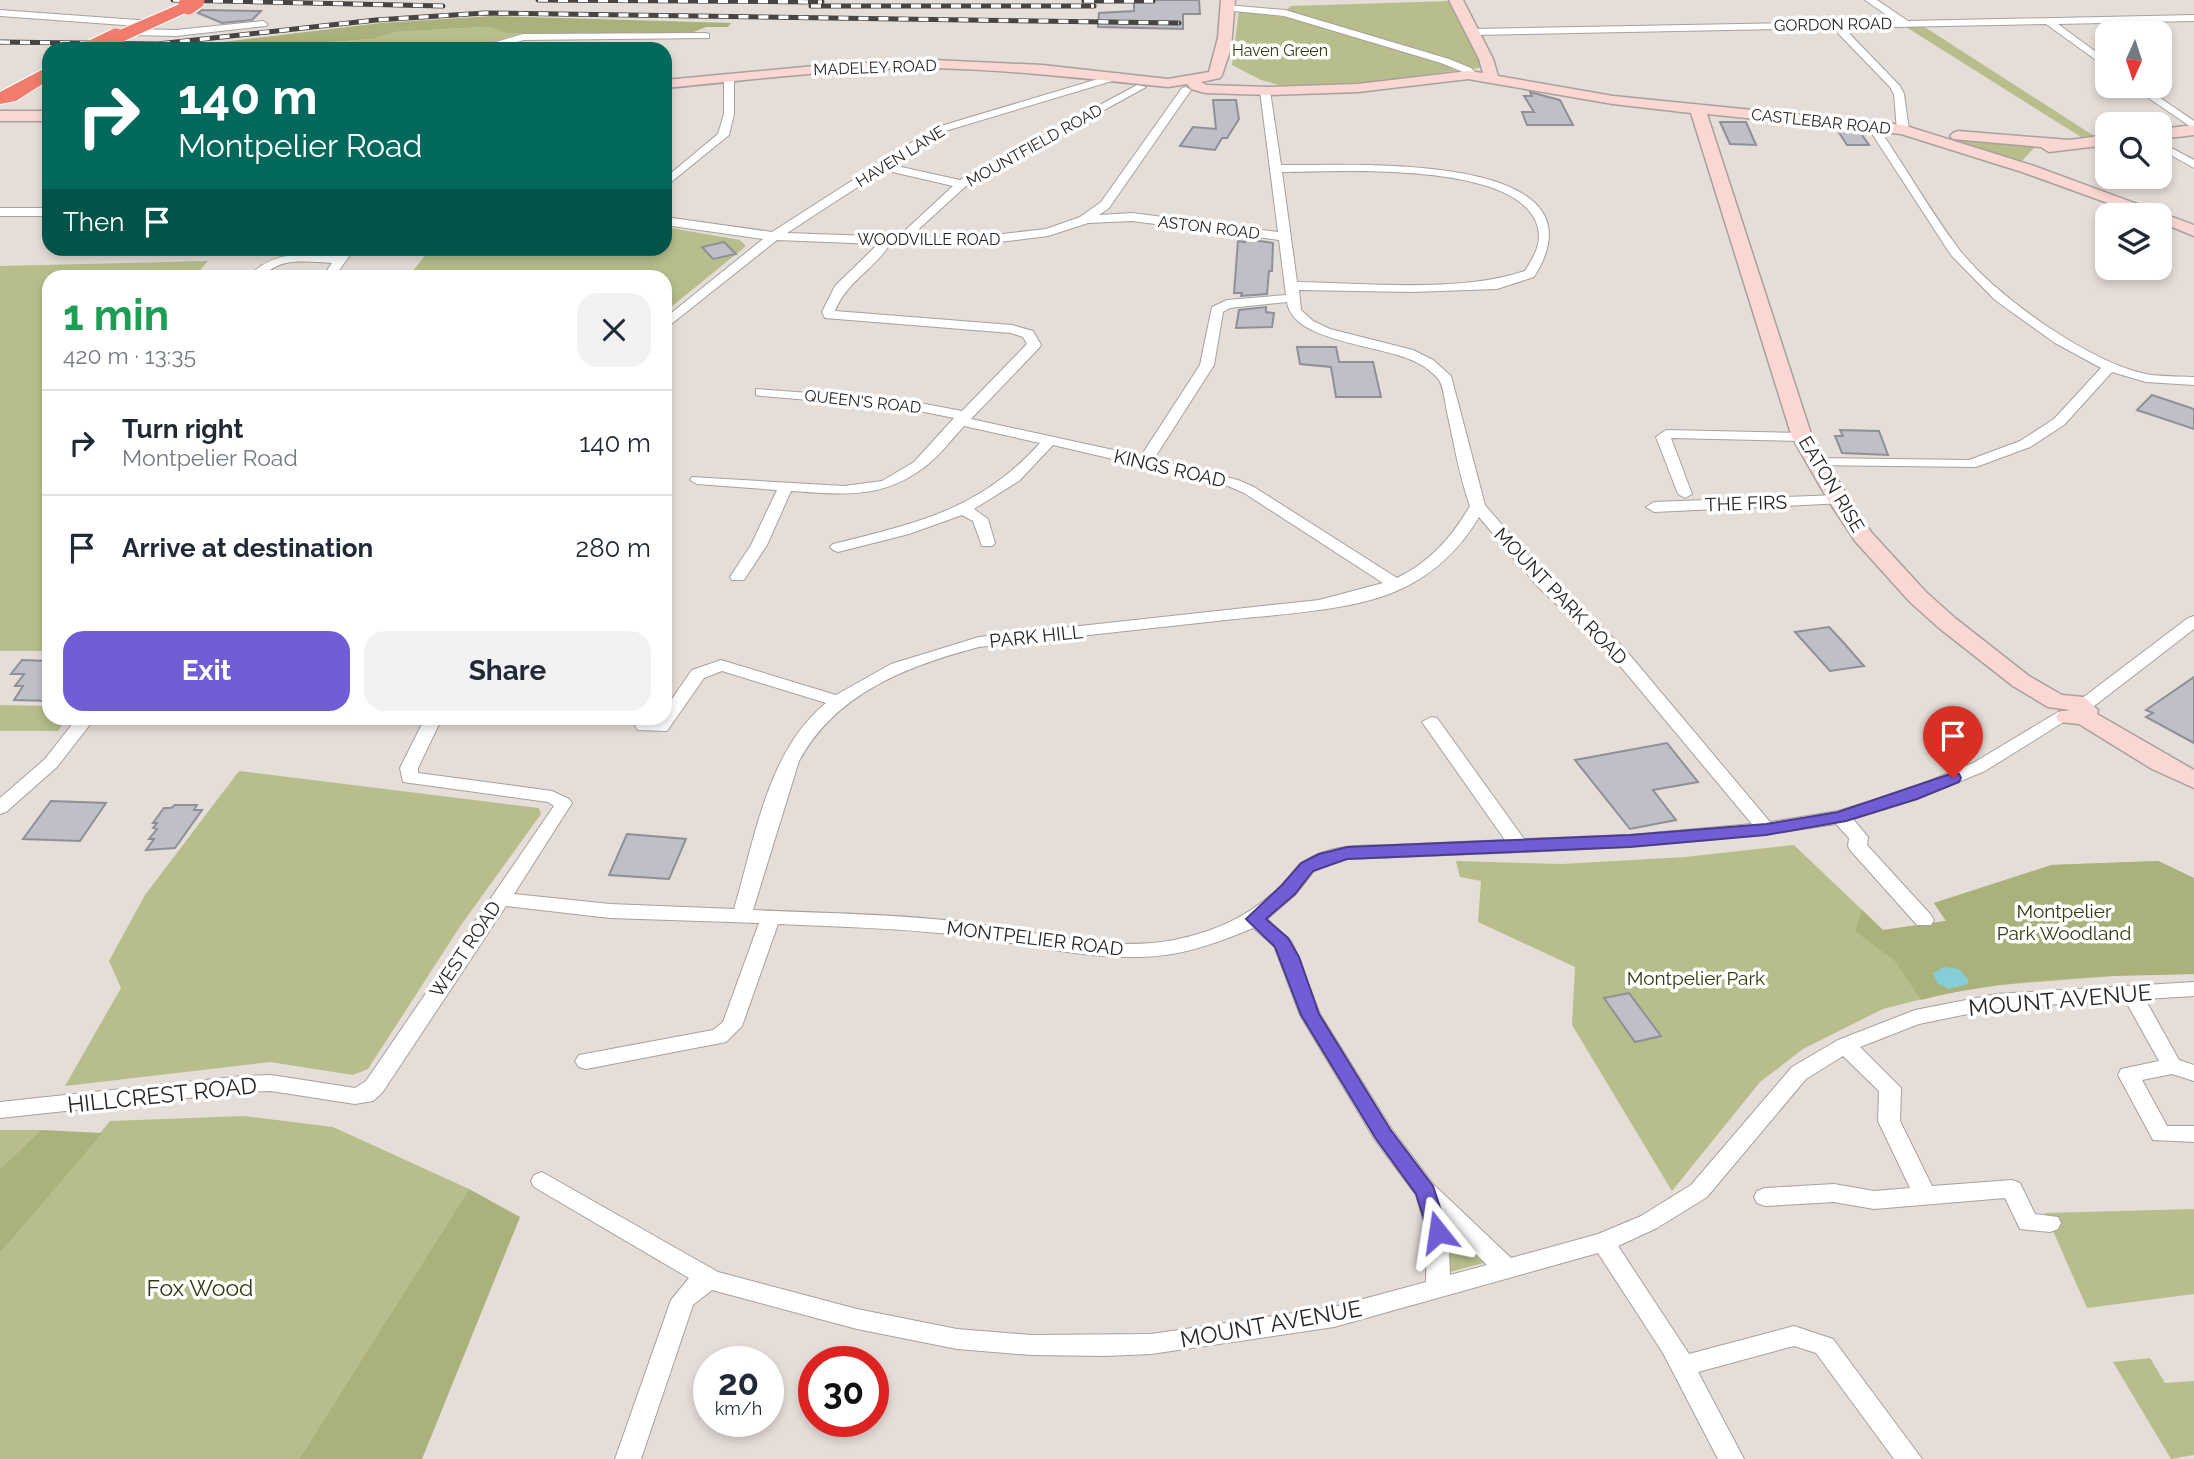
<!DOCTYPE html>
<meta charset="utf-8">
<style>
:root{--surface:#fff;--page:#f2f2f3;--text:#1f2937;--muted:#747a83;--line:#e0e1e3;--accent:#735dd7}
body{margin:0;font-family:Raleway,sans-serif;background:var(--page);color:var(--text);height:100vh;display:flex;flex-direction:column;font-size:26px;white-space:nowrap}
*{box-sizing:border-box;margin:0}
p{font-size:23px;color:var(--muted)}
.icon{flex:none;width:38px;height:38px;fill:none;stroke:currentColor;stroke-width:2;stroke-linecap:round;stroke-linejoin:round}
.map{position:relative;flex:1;overflow:hidden}
.drawer{position:absolute;left:42px;top:270px;width:630px;height:455px;display:flex;flex-direction:column;background:var(--surface);border-radius:21px;box-shadow:0 4px 10px #0003}
.drawer>*{flex:none}
.banner{position:absolute;left:42px;top:42px;width:630px;height:214px;border-radius:21px;box-shadow:0 4px 10px #0003;background:#00695c;color:#fff;overflow:hidden}
.needle{width:46px;rotate:183deg}
.buttons{position:absolute;left:2095px;top:21px;display:grid;gap:14px}
.buttons a{display:grid;place-items:center;width:77px;height:77px;border-radius:14px;background:var(--surface);box-shadow:0 4px 10px #0003;font-size:35px}
.speed{position:absolute;left:693px;top:1346px;display:flex;gap:14px;font-size:35px;font-weight:700;text-align:center}
.speed>*{display:grid;place-content:center;width:91px;height:91px;border-radius:50%;background:var(--surface);box-shadow:0 4px 10px #0003;line-height:1}
.speed small{font-size:18px;font-weight:400}
.speed .limit{border:10px solid #d22;background:#fff;color:#111}
.pin{position:absolute;display:grid;place-items:center;width:60px;height:60px;color:#fff;margin:-72px -30px;border-radius:50% 50% 50% 0;rotate:-45deg;box-shadow:0 0 7px #0007}
.pin .icon{rotate:45deg}
.me{position:absolute;width:77px;margin:-38px;rotate:345deg;stroke-linejoin:round;filter:drop-shadow(0 0 5px #0008)}
.turn{display:flex;align-items:center;gap:24px;height:147px;padding:0 21px;font-size:32px}
.turn .icon{width:91px;height:91px;stroke-width:2.5}
.turn b{display:block;font-size:49px;line-height:60px}
.then{display:flex;align-items:center;height:66px;padding:0 21px;background:#0003;gap:14px;font-size:26px}
.round{display:grid;place-items:center;flex:none;width:74px;height:74px;border-radius:21px;background:var(--page)}
.summary{display:flex;align-items:center;justify-content:space-between;height:119px;padding:0 21px}
h1{font-size:42px;font-weight:700;line-height:52px;color:#1e9e55}
.action{display:flex;gap:14px;margin-top:auto;padding:14px 21px}
.action a{flex:1;height:80px;border-radius:21px;background:var(--accent);color:#fff;font-size:28px;font-weight:700;line-height:80px;text-align:center}
.action a+a{background:var(--page);color:var(--text)}
ul{padding:0;list-style:none}
li{display:flex;align-items:center;gap:21px;height:105px;padding:0 21px;border-top:2px solid var(--line)}
li div{flex:1}
li b{display:block;font-size:26px}
li em{font-style:normal}
.map>svg:first-child{display:block}
.green{fill:#b7be8b}
.forest{fill:#aab17b}
.water{fill:#85cdd7}
.building{fill:#bfbfc7;stroke:#8f9097;stroke-width:2}
.lines{fill:none;stroke-linecap:round;stroke-linejoin:round}
.street-casing{stroke:#a8a09c;stroke-width:2}
.secondary-casing{stroke:#a8a09c;stroke-width:3}
.highway-casing{stroke:#fff;stroke-width:2}
.street{fill:#fff;fill-rule:evenodd}
.secondary{fill:#fbd7d3;fill-rule:evenodd}
.highway{fill:#f17b6c;fill-rule:evenodd}
.rail-casing{stroke:#484441;stroke-width:5}
.rail{stroke:#fff;stroke-width:3.5;stroke-dasharray:10;stroke-linecap:butt}
.highway-bridge-casing{stroke:#fff;stroke-width:21;stroke-linecap:butt}
.highway-bridge{stroke:#f17b6c;stroke-width:19}
.route{fill:#735dd7;stroke:#4b3c8c;stroke-width:2}
.labels{text-anchor:middle;stroke-width:7;stroke-linejoin:round;paint-order:stroke}
.far-street-label{font-size:16px;fill:#292624;stroke:#fff}
.far-park-label{font-size:16px;fill:#363a10;stroke:#fff}
.street-label{font-size:19px;fill:#292624;stroke:#fff}
.park-label{font-size:19px;fill:#363a10;stroke:#fff}
.near-street-label{font-size:23px;fill:#292624;stroke:#fff}
.near-park-label{font-size:23px;fill:#363a10;stroke:#fff}
</style>
<div class="map">
<svg width="2194" height="1459" viewBox="0 0 2194 1459">
<rect width="100%" height="100%" fill="#e5ddd8"/>
<g class="green">
<path d="M1452 1 1484 67 1473 69 1401 45 1285 11 1291 6Z"/>
<path d="M1239 10C1315 19 1388 43 1459 70L1371 83 1307 85H1279L1261 80 1232 65Z"/>
<path d="M1923 26 2094 136 2081 137 1906 27Z"/>
<path d="M482 27H491L505 33H691H522L492 42 408 49H232L373 39 393 32Z"/>
<path d="M1948 139 2028 146 2034 148 2021 162Z"/>
<path d="M665 227 740 240 746 246 665 312V276H409L430 249 665 248Z"/>
<path d="M208 261 195 276H49V651H0V266Z"/>
<path d="M0 705 49 706V718H67L58 731H0Z"/>
<path d="M239 771 539 808 541 814 459 928 368 1069 353 1075 270 1062 65 1086 121 988 109 961 145 895Z"/>
<path d="M1794 845 1883 930 1946 921 1934 903 2051 865 2158 861 2194 878V974L2126 975 2001 985 1942 994 1883 1009 1803 1049 1760 1082 1672 1191 1572 1025 1575 967 1478 922 1481 881 1460 877 1456 861 1562 864 1685 857Z"/>
<path d="M244 1116 333 1127 469 1189 299 1459H0V1253L110 1121Z"/>
<path d="M0 1130H41L0 1169Z"/>
<path d="M2194 1209V1294L2087 1308 2045 1213Z"/>
<path d="M1441 1217 1487 1262 1450 1272Z"/>
<path d="M2150 1358 2165 1383 2194 1381V1455L2171 1459 2113 1362Z"/>
</g>
<g class="forest">
<path d="M493 16 731 23 728 27H706L691 33H505L491 27H482L394 32 373 39 232 49H116L206 44 381 23Z"/>
<path d="M2158 861 2194 878V974C2103 976 2009 977 1921 1000L1895 961 1855 931 1862 910 1883 930 1946 921 1934 903 2052 865Z"/>
<path d="M41 1130 102 1133 0 1253V1169Z"/>
<path d="M469 1189 520 1217 422 1459H299Z"/>
</g>
<path class="water" d="M1944 967 1959 969 1968 979V984L1948 989 1937 983 1933 973Z"/>
<g class="building">
<path d="M1154 0H1199L1200 14H1183V29L1098 27 1099 13 1134 11V2Z"/>
<path d="M202 10 261 11 252 20 222 23 198 13Z"/>
<path d="M1530 92 1560 100 1573 125H1527L1522 112H1534L1524 96H1532Z"/>
<path d="M1213 100H1236L1239 119 1227 138H1222L1215 150 1180 146 1193 127 1216 129Z"/>
<path d="M1720 122H1746L1756 145 1730 144Z"/>
<path d="M1838 131 1860 132 1869 145H1847Z"/>
<path d="M1245 239 1273 243 1272 271H1269L1267 294 1241 296 1242 293H1234L1238 241 1245 242Z"/>
<path d="M724 242 736 254 713 259 702 247Z"/>
<path d="M1266 307V312L1274 313 1272 327 1236 328 1239 310Z"/>
<path d="M1297 347H1336L1339 362H1373L1381 397H1336L1331 367 1300 364Z"/>
<path d="M2152 395 2194 409V429L2137 410Z"/>
<path d="M1840 430 1879 431 1888 455 1842 453 1835 436H1843Z"/>
<path d="M1829 627 1843 642 1864 666 1830 671 1795 632Z"/>
<path d="M22 660 49 661V701L14 700 23 686H15L24 674H11Z"/>
<path d="M2194 677V743L2146 717 2153 713 2146 710Z"/>
<path d="M1667 743 1698 782 1653 790 1676 820 1630 829 1575 760Z"/>
<path d="M51 801 106 803 80 841 23 839Z"/>
<path d="M175 805H197L194 810H202L175 848 146 850 154 839H149L157 829 153 828 157 823H153L164 808H171Z"/>
<path d="M627 834 686 839 669 879 609 875Z"/>
<path d="M1629 993 1661 1036 1635 1042 1604 998Z"/>
</g>
<g class="lines">
<g class="street-casing">
<g id="street">
<path d="M1865 0H1877L1908 21 2194 15V21L2058 24 2107 60V68L2046 24 1844 28 1900 86 1904 94 1909 130 1903 133 1897 130 1894 94 1890 87 1833 28 1473 35 1468 32 1473 29 1895 21Z"/>
<path d="M1227 5 1285 10 1449 59 1471 68 1479 76 1470 78 1463 72 1441 63 1284 16 1224 10 1222 8Z"/>
<path d="M0 10 151 21 156 24 151 27 0 16Z"/>
<path d="M263 21 268 24 266 26 176 36 134 35 129 32 134 29 176 30Z"/>
<path d="M705 33 709 34V38L524 40 497 48 447 49 452 46 496 42 523 34Z"/>
<path d="M1118 73 1123 76 1122 78 942 132 892 165 960 180 1137 85 1146 87 966 186 910 237 966 238 1046 229 1080 217 1101 202 1182 88 1186 87 1191 90 1109 208 1099 215 1132 213 1278 232 1260 91 1265 88 1270 91 1281 165C1342 166 1615 148 1534 277L1497 289 1411 292 1299 290 1301 310 1313 321 1330 329 1413 350 1433 360 1451 376 1485 505 1550 581 1623 647 1770 822 1838 811 1905 791 1973 763 2058 712 2064 711 2073 716 1985 771 1917 799 1853 819 1868 837 1867 845 1931 915 1934 920 1931 925H1917L1850 850 1848 846 1849 838 1836 824C1674 850 1510 852 1347 859L1331 863 1314 871 1296 894 1267 919 1292 942 1320 1014 1391 1128 1434 1185 1511 1258 1598 1234 1641 1216 1691 1185 1792 1067 1838 1040 1915 1010 1997 994 2194 982V996L2145 999 2179 1060 2194 1065V1081L2172 1074 2142 1080 2167 1126H2194V1142L2153 1140 2118 1075 2121 1069 2159 1061 2125 1000 1997 1008 1919 1024 1860 1047 1901 1088 1900 1121 1932 1186 2012 1180 2020 1183 2035 1214 2058 1217 2061 1223 2058 1229 2050 1232 2020 1229 2005 1198 1874 1209 1834 1202 1765 1206 1757 1203 1754 1197 1757 1191 1765 1188 1834 1184 1874 1191 1910 1188 1878 1121 1879 1091 1843 1056 1806 1079 1707 1197 1657 1228 1618 1246 1689 1354 1794 1326 1833 1339 1922 1459H1894L1816 1353 1794 1346 1698 1372 1744 1459H1718L1663 1353 1598 1253 1334 1327 1151 1354 1105 1356 1031 1355 957 1349 857 1329 712 1290 693 1305 641 1459H615L671 1300 689 1278 534 1187 531 1181 534 1175 542 1172 718 1272 857 1309 957 1329 1031 1335 1151 1334 1334 1307 1426 1282 1427 1232 1416 1195 1375 1140 1300 1015 1274 946 1253 928C1227 939 1200 949 1172 954 1103 965 1032 944 965 936 903 928 840 927 778 924L742 1026 726 1042 586 1069 579 1067 575 1061 579 1055 713 1030 723 1022 759 923 610 918 506 906 382 1093 373 1101 355 1104 271 1091 243 1092 0 1118V1102L243 1076 271 1075 355 1088 366 1081 554 806 548 802 403 782 400 768 425 718H442L418 768V773L552 791 569 799 572 803 514 894 610 904 734 909C755 839 767 751 826 703L722 671 704 678 667 731 638 730 635 726 638 722 656 721 659 718H665V709L692 670 721 660 836 695 891 664 979 637 1319 600 1383 583 1244 493 1228 486 1053 445 1019 481 974 509 988 519 995 543 992 546H982L973 521 962 515 909 534 838 552 833 550 830 547 833 544C917 523 980 510 1040 443L964 426C951 440 938 458 922 469 879 500 841 494 791 491L767 545 744 580H732L730 577 751 545 777 490 697 484 690 480 692 477 844 486 882 481 914 462 954 418 904 408 761 396 756 395V389L904 400 962 411 1027 344 1023 337 1011 333 825 318 822 312 835 286 878 244 777 240 665 329V318L763 239 665 225V217L772 232 934 128ZM884 170 953 186 898 237 787 233ZM1282 172C1334 172 1538 158 1539 237 1539 249 1531 261 1525 271 1459 293 1368 283 1297 282ZM1132 221 1279 240 1286 295 1227 300 1212 307 1200 365 1141 456 971 419 1039 348 1041 345 1033 331 1012 325 835 311C846 282 874 270 890 244L966 246 1048 236 1088 223ZM1287 302C1293 345 1391 344 1423 366 1428 369 1436 376 1439 380 1444 388 1445 403 1447 412 1454 443 1459 476 1470 506 1451 538 1431 561 1397 578L1254 487 1238 480 1154 459 1214 365 1223 312 1230 308ZM1479 517 1538 587 1611 655 1752 824 1630 835 1524 839 1437 718 1431 717 1422 722 1505 840C1468 842 1431 843 1394 845 1368 846 1340 844 1316 855 1299 862 1293 874 1281 886 1249 916 1218 931 1174 940 1106 953 1032 930 964 922 894 914 823 913 753 910L799 761C836 693 907 666 979 647 1064 638 1150 628 1235 619 1283 614 1359 610 1403 588 1436 572 1460 549 1479 517ZM1448 1226 1487 1265 1450 1275Z"/>
<path d="M729 74 734 77V114L729 135 665 187V178L718 134 724 114V77Z"/>
<path d="M2131 86H2143L2194 121V129Z"/>
<path d="M1868 124H1876C1904 165 1929 209 1958 248 1994 295 2088 362 2146 374 2161 377 2178 376 2194 377V385L2146 382 2112 372 2064 425 2030 447 1976 467 1810 465 1808 462 1815 458 1969 460 2020 441 2054 419 2101 368 2055 343 1995 300 1951 255 1867 126Z"/>
<path d="M2160 142 2194 160V168L2160 149Z"/>
<rect x="0" y="208" width="49" height="8"/>
<path d="M342 248H355L335 276H323L332 263C317 262 301 260 286 263 271 266 265 277 250 276 272 250 306 254 337 256Z"/>
<path d="M1666 430 1802 433 1809 437 1802 441 1671 438 1692 494 1685 498 1678 494 1656 437Z"/>
<path d="M1839 495 1844 497 1847 500 1844 503 1654 512 1646 507 1654 502Z"/>
<path d="M2194 616V629L2089 710H2077L2074 706 2077 702 2188 618Z"/>
<path d="M77 718H95L57 767 6 812 0 814V798L45 759Z"/>
</g>
</g>
<g class="secondary-casing">
<g id="secondary">
<path d="M1221 0H1235L1231 48 1222 75 1220 78 1201 82 1206 85 1269 87 1358 84 1468 71 1483 73 1479 59 1449 0H1463L1493 59 1498 76 1613 96 1903 125 2034 166 2194 225V236L2160 222V215H2141L2022 172 1901 134 1707 114 1812 437 1850 500 1871 532 1926 592 1955 618 2029 676 2062 695 2084 697 2098 710 2097 714 2194 770V788L2152 769 2079 724 2059 722 2056 717 2059 712 2070 710 2048 707 2013 686 1939 628 1910 602 1855 541 1828 500 1792 437 1691 113 1613 104 1468 79 1358 92 1269 95 1205 93 1191 89 1187 84 1168 87C1090 79 1013 70 935 68 845 67 754 80 665 88V80L825 65 933 60 1042 65 1168 79 1209 72 1218 38Z"/>
<rect x="0" y="111" width="49" height="10"/>
<path d="M2194 125V135L2160 139V129Z"/>
<path d="M1958 131 2069 140 2107 135V145L2049 152 2041 147 1953 139 1950 136 1953 133Z"/>
</g>
</g>
<g class="highway-casing">
<g id="highway">
<path d="M189 0 197 5 194 9 122 42 116 43 107 38 110 34Z"/>
<path d="M49 66V80L16 101 0 104V92Z"/>
</g>
</g>
<use href="#street" class="street"/>
<use href="#secondary" class="secondary"/>
<use href="#highway" class="highway"/>
<g class="rail-casing">
<g id="rail">
<path d="M173 0 443 6"/>
<path d="M538 0 822 2"/>
<path d="M1084 1H1153"/>
<path d="M811 6H1094"/>
<path d="M0 42 158 44 376 20 485 13 1179 23"/>
</g>
</g>
<use href="#rail" class="rail"/>
<g class="highway-bridge-casing">
<g id="highway-bridge">
<path d="M188 5 195 0"/>
<path d="M93 49 116 38"/>
</g>
</g>
<use href="#highway-bridge" class="highway-bridge"/>
</g>
<path class="route" d="M1953 773 1959 774 1961 778 1959 782 1917 799 1846 821 1766 835 1630 847 1347 859 1313 871 1295 894 1266 919 1288 938 1299 957 1319 1014 1390 1129 1433 1186 1448 1232 1445 1238 1438 1241 1430 1238 1416 1194 1376 1139 1301 1015 1275 947 1246 919 1282 885 1301 863 1319 854 1347 847 1630 835 1766 824 1838 812Z"/>
<g class="labels">
<g class="far-street-label">
<text transform="translate(1833 24) rotate(-1)" y="6">GORDON ROAD</text>
<text transform="translate(875 67) rotate(-2)" y="6">MADELEY ROAD</text>
<text transform="translate(1821 121) rotate(6)" y="6">CASTLEBAR ROAD</text>
<text transform="translate(1034 145) rotate(-29)" y="6">MOUNTFIELD ROAD</text>
<text transform="translate(900 156) rotate(-32)" y="6">HAVEN LANE</text>
<text transform="translate(1209 227) rotate(7)" y="6">ASTON ROAD</text>
<text x="929" y="245">WOODVILLE ROAD</text>
<text transform="translate(863 401) rotate(6)" y="6">QUEEN'S ROAD</text>
</g>
<g class="far-park-label">
<text x="1280" y="56">Haven Green</text>
</g>
<g class="street-label">
<text transform="translate(1170 468) rotate(13)" y="7">KINGS ROAD</text>
<text transform="translate(1832 484) rotate(59)" y="7">EATON RISE</text>
<text transform="translate(1746 503) rotate(-2)" y="7">THE FIRS</text>
<text transform="translate(1561 596) rotate(46)" y="7">MOUNT PARK ROAD</text>
<text transform="translate(1036 636) rotate(-6)" y="7">PARK HILL</text>
<text transform="translate(1035 938) rotate(7)" y="7">MONTPELIER ROAD</text>
<text transform="translate(465 949) rotate(-56)" y="7">WEST ROAD</text>
</g>
<g class="park-label">
<text x="2064" y="918">Montpelier<tspan x="2064" dy="22">Park Woodland</tspan></text>
<text x="1696" y="985">Montpelier Park</text>
</g>
<g class="near-street-label">
<text transform="translate(2060 1000) rotate(-5)" y="8">MOUNT AVENUE</text>
<text transform="translate(162 1095) rotate(-6)" y="8">HILLCREST ROAD</text>
<text transform="translate(1271 1324) rotate(-10)" y="8">MOUNT AVENUE</text>
</g>
<g class="near-park-label">
<text x="200" y="1296">Fox Wood</text>
</g>
</g>
</svg>
<div class="buttons">
<a><svg class="needle" viewBox="-14 -14 28 28"><path d="M0-13l5 13h-10z" fill="#e53935"/><path d="M0 13l5-13h-10z" fill="#747a83"/></svg></a>
<a><svg class="icon" aria-label="search" viewBox="0 0 24 24"><circle cx="10" cy="10" r="6"/><path d="M15 15l6 6"/></svg></a>
<a><svg class="icon" aria-label="layers" viewBox="0 0 24 24"><path d="M12 4l9 5-9 5-9-5zM3 14l9 5 9-5"/></svg></a>
</div>
<div class="speed"><div>20<small>km/h</small></div><div class="limit">30</div></div>
<div class="pin" style="left:1953px;top:778px;background:#d93025"><svg class="icon" aria-label="arrive" viewBox="0 0 24 24"><path d="M6 21V4h12l-3 4 3 4H6"/></svg></div>
<svg class="me" style="left:1438px;top:1232px" viewBox="-20 -20 40 40"><path d="M0-17L14 15 0 8-14 15z" fill="#735dd7" stroke="#fff" stroke-width="4"/></svg>
<div class="banner">
<div class="turn"><svg class="icon" aria-label="right" viewBox="0 0 24 24"><path d="M7 20v-9h11M14 6l5 5-5 5"/></svg><div><b>140 m</b>Montpelier Road</div></div>
<div class="then">Then<svg class="icon" aria-label="arrive" viewBox="0 0 24 24"><path d="M6 21V4h12l-3 4 3 4H6"/></svg></div>
</div>
<section class="drawer">
<div class="summary"><div><h1>1 min</h1><p>420 m · 13:35</p></div><a class="round"><svg class="icon" aria-label="close" viewBox="0 0 24 24"><path d="M6 6l12 12M18 6L6 18"/></svg></a></div>
<ul>
<li><svg class="icon" aria-label="right" viewBox="0 0 24 24"><path d="M7 20v-9h11M14 6l5 5-5 5"/></svg><div><b>Turn right</b><p>Montpelier Road</p></div><em>140 m</em></li>
<li><svg class="icon" aria-label="arrive" viewBox="0 0 24 24"><path d="M6 21V4h12l-3 4 3 4H6"/></svg><div><b>Arrive at destination</b></div><em>280 m</em></li>
</ul>
<div class="action"><a>Exit</a><a>Share</a></div>
</section>
</div>
